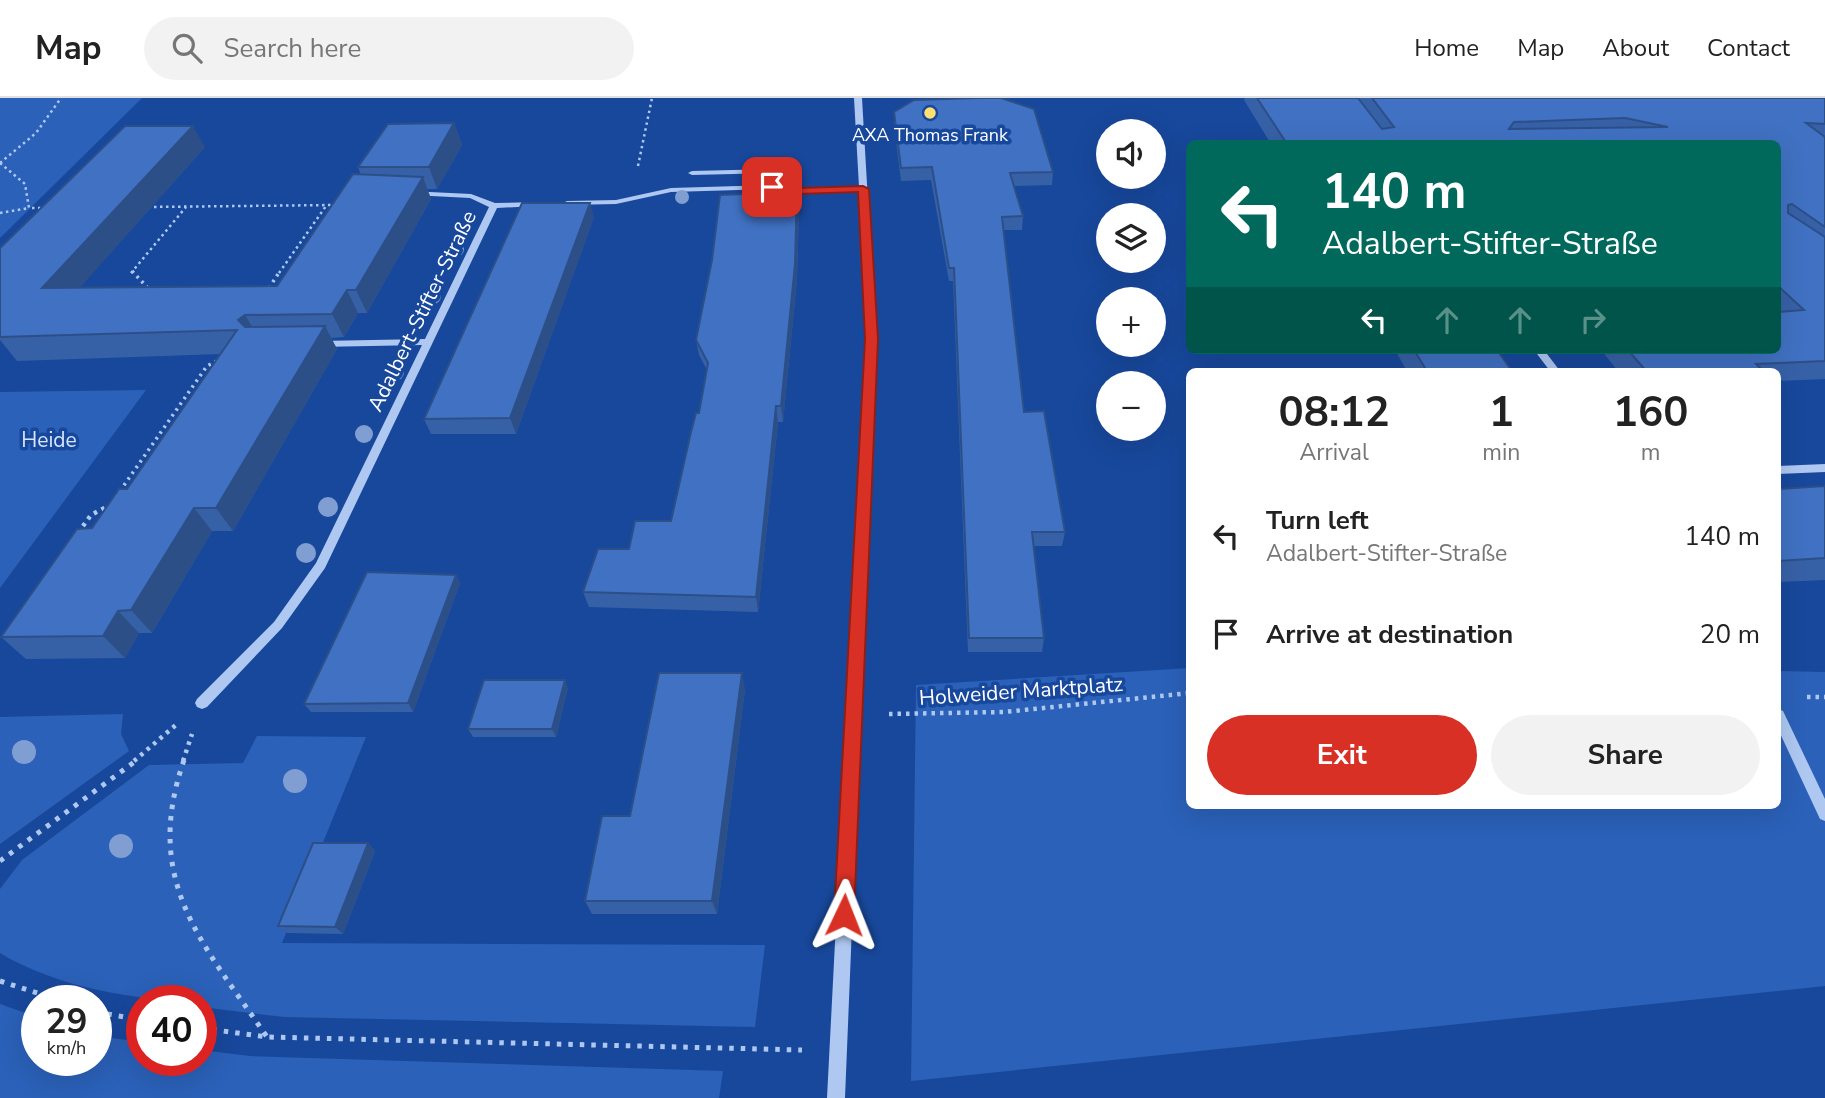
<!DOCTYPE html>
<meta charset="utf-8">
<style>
:root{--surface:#fff;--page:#f2f2f2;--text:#222;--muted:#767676;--line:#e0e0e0;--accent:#d93025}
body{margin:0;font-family:"Nunito Sans",sans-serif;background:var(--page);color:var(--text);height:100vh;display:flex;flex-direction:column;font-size:26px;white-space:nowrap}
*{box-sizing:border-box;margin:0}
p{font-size:23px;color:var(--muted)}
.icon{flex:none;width:38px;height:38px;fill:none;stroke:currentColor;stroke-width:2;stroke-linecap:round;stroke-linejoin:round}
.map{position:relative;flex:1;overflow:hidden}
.sheet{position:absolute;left:1186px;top:270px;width:595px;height:441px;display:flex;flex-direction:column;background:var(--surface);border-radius:10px;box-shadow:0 7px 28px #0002}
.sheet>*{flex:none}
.guide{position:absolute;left:1186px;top:42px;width:595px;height:214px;border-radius:10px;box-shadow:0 7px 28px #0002;background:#00695c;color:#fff;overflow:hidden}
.controls{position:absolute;left:1096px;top:21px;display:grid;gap:14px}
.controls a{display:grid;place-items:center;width:70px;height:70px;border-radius:50%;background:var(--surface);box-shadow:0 7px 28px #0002;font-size:35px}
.speed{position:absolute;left:21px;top:887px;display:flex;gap:14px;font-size:35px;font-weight:700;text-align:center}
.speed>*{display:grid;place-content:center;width:91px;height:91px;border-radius:50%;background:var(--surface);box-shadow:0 7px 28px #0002;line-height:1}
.speed small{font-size:18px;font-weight:400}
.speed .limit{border:10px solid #d22;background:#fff;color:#111}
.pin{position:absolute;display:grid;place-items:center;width:60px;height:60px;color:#fff;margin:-30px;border-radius:14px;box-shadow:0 4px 10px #0006}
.me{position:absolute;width:77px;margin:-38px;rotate:2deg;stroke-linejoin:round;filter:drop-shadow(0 0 5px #0008)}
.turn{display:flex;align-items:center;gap:24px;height:147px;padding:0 21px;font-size:32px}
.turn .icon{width:91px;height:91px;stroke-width:2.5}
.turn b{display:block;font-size:49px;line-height:60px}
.lanes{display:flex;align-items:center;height:66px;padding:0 21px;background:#0003;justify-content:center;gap:35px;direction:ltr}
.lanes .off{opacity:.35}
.eta{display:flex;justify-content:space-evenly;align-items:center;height:119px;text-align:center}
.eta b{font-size:42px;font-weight:700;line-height:49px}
.button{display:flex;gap:14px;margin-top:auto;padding:14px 21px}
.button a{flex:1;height:80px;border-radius:42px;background:var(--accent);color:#fff;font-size:28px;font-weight:700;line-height:80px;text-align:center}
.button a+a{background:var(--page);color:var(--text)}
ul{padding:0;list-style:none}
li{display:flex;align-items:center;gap:21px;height:98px;padding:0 21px}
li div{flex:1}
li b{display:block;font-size:26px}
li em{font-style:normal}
header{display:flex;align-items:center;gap:42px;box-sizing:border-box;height:98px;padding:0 35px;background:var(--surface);border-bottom:2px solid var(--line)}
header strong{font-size:33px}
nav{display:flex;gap:38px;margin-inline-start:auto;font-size:24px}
.search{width:490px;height:63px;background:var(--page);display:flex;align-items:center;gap:18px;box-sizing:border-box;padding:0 24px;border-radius:38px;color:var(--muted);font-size:26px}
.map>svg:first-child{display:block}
.green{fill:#2b61b9}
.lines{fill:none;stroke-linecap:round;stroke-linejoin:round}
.path-far3{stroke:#aec8f2;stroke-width:2.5;stroke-dasharray:2.5 3.5;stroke-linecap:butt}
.path-far2{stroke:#aec8f2;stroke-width:3.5;stroke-dasharray:2.5 4.5;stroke-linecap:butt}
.path-far1{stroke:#aec8f2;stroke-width:4.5;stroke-dasharray:3.5 5;stroke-linecap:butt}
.path{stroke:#aec8f2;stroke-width:5;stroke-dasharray:4.5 7;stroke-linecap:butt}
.minor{fill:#aec8f2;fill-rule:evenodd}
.tree{fill:#809ed1}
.wall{fill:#3761a7}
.shaded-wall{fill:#2d4f88}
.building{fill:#4071c2;stroke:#2d4f88;stroke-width:2;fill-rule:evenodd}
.route{fill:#d93025;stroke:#8d1f18;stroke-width:2}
.poi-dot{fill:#ffe070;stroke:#18489c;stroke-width:2.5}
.labels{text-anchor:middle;stroke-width:7;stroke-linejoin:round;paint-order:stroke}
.far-poi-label{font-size:18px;fill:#fff;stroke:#18489c}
.street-label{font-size:21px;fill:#fff;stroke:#18489c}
.park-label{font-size:21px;fill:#d6e5fc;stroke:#18489c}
</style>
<header>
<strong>Map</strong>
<div class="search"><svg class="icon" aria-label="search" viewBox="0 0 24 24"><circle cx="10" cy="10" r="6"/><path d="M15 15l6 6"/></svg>Search here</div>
<nav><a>Home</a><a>Map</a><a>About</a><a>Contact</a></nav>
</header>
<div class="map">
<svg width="1825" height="1000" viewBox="0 0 1825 1000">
<rect width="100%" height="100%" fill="#18489c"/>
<g class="green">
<path d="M0 0H142L0 140Z"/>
<path d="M146 292 0 490V294Z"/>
<path d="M1190 570V707H1778V573L1825 574V888L911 983 916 587Z"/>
<path d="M123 616 121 636 129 653 0 746V619Z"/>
<path d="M257 638 366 639 282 845 765 847 755 929 284 919 201 909V903C136 903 56 889 0 855V791L22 762 149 667 243 665Z"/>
<path d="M0 906 37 919V962H96V938L142 944V962H201V952L250 958 723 973 719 1000H0Z"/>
</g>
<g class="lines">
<g class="path-far3">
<path d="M0 65 25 86 29 110H44"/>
<path d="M0 65 36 35 61 0"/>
<path d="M638 68 652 0"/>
<path d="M148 109 335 107"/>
<path d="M0 115 29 110"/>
<path d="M131 175 186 109"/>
<path d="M279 175 326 108"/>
</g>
<g class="path-far2">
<path d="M132 173 147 189"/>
<path d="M269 190 280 173"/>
<path d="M120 393 207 268 221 261"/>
</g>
<g class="path-far1">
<path d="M119 394 121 391"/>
<path d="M78 435 91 417 110 407"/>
<path d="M1807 599H1825"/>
<path d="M889 616 1004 614 1190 595"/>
<path d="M134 663 177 626"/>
<path d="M183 663 192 636"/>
</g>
<g class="path">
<path d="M184 662C142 783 202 844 267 939"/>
<path d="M0 763 137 662"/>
<path d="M0 883 62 903"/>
<path d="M96 914 142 922"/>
<path d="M201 930 267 939 802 952"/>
</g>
<g class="minor">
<path d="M854 0H862L876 241 845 1000H827L866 241 859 94 798 95 772 91 671 94 616 106 567 107 563 105 567 103 616 102 671 90 772 87 798 91 859 89Z"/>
<path d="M774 71H777V75L692 77 688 75 692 73Z"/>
<path d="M409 93 471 96 495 105 538 104 542 106 538 108 497 110 325 470 282 530 207 609 202 611 197 609 195 605 197 601 274 524 316 465 422 247 319 249 314 246 319 243 425 241 489 109 470 100 412 97H409Z"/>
<path d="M1534 252H1544L1560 273H1550Z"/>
<path d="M1825 366V374L1778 376V368Z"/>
<path d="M1778 611 1783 613 1825 701V723L1820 721 1778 631Z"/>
</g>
</g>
<g class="tree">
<circle cx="682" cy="99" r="7"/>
<circle cx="456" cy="151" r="8"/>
<circle cx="433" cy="198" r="8"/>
<circle cx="395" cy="274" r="9"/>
<circle cx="364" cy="336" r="9"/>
<circle cx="328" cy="409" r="10"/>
<circle cx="306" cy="455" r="10"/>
<circle cx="24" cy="654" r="12"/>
<circle cx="295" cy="683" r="12"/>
<circle cx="121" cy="748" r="12"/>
</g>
<g class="wall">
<path d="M1245 0H1825V281L1778 283V273H1618L1601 252H1778V46H1271L1244 2Z"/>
<path d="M894 14 1053 74 1052 87 1014 88 1023 118 1022 132H1003L1024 314 1065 434 1062 448H1034L1044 540 1042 554H968L953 183H949L931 82 901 83 894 27Z"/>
<path d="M454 25 462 47 437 91H427L431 101 367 215H358L344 239 331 240 337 251 233 433H212L152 535H139L125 560 26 561 1 539 92 430 127 391 221 256 17 263 0 242V150L205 49 80 189 277 188 361 77 358 69Z"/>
<path d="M799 109 797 181 783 324H778L758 514 589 509 583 494 629 451 671 423 699 315 707 272 699 257 696 242Z"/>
<path d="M594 119 516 336H431L424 321Z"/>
<path d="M1395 252H1497L1512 273H1407Z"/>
<path d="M1825 388V482L1778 484V391Z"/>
<path d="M456 477 460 485 413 614H311L304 606Z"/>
<path d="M568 590 556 639H473L468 631Z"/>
<path d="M745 591 717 816H592L585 803 630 718Z"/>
<path d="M368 745 375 753 343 836 287 835 278 828Z"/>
</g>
<g class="shaded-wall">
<path d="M454 25 462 47 437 91 429 69Z"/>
<path d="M193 28 205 49 59 213 42 190Z"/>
<path d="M423 79 431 101 367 215 356 192Z"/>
<path d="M797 94 799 109 797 181 783 324 781 308Z"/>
<path d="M590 105 594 119 516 336 510 320Z"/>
<path d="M347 192 358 215 344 239 332 216Z"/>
<path d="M245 217 259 240 238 222Z"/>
<path d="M325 228 337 251 233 433 216 410Z"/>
<path d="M776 308 778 324 758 514 756 499Z"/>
<path d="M194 410 212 433 152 535 131 512Z"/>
<path d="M456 477 460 485 413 614 408 605Z"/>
<path d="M118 513 139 535 125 560 103 538Z"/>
<path d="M742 575 745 591 717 816 712 803Z"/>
<path d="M565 582 568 590 556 639 552 631Z"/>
<path d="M368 745 375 753 343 836 335 829Z"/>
</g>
<g class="building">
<path d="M978 0H1001L1034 11 1053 74 1010 75 1023 118 1002 119 1024 314 1044 313 1065 434H1032L1044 540H969L954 170H949L932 69 901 70 894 14 914 2Z"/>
<path d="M1257 0H1358L1382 31 1394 29 1372 0H1825V26L1806 25 1825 39V129L1792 106 1788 107V115L1825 139V263L1756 266 1763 273H1646L1628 252H1778V214L1804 212 1778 188V46H1287ZM1625 20 1668 29 1509 31 1514 24Z"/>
<path d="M454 25 429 69H358L388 26Z"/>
<path d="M125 28H193L42 190 277 188 353 76 423 79 356 192H347L332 216 245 217 238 222 245 229 325 228 216 410H194L131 512 118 513 103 538 1 539 77 431 92 430 119 391H127L237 232 0 239V150Z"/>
<path d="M797 94 795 166 781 308H776L756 499 583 494 598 451H629L635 423H671L691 334 696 315H699L708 265 696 242 712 162 720 97Z"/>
<path d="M522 105H590L510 320 424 321Z"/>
<path d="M1414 252H1497L1512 273H1427Z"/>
<path d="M1825 388V460L1778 463V391Z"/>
<path d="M367 474 456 477 408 605 304 606Z"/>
<path d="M659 575H742L712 803H585L602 718H630Z"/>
<path d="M484 582H565L552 631H468Z"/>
<path d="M313 745H368L335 829 278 828Z"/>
</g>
<path class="route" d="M772 86 798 90 863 88 869 91 878 241 854 817 851 823 844 826 837 823 834 817 865 241 858 94 798 96 768 91 767 89Z"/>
<circle class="poi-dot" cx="930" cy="15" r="7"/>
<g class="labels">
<g class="far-poi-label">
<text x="930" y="43">AXA Thomas Frank</text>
</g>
<g class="street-label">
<text transform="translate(422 213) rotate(-64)" y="7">Adalbert-Stifter-Straße</text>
<text transform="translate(1021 593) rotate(-4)" y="7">Holweider Marktplatz</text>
</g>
<g class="park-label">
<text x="49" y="349">Heide</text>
</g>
</g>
</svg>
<div class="controls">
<a><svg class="icon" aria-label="sound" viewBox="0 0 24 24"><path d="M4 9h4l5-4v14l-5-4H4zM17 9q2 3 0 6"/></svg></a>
<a><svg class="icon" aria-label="layers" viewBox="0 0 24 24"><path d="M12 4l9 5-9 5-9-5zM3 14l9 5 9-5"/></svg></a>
<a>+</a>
<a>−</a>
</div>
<div class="speed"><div>29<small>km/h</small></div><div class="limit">40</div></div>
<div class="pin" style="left:772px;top:89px;background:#d93025"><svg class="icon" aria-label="arrive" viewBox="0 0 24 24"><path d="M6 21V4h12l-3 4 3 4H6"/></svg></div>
<svg class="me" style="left:844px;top:817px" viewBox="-20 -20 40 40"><path d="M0-17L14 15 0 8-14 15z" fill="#d93025" stroke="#fff" stroke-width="4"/></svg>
<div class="guide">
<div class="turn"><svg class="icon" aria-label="left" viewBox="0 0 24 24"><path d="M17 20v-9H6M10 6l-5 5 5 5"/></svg><div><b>140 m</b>Adalbert-Stifter-Straße</div></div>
<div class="lanes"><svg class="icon" aria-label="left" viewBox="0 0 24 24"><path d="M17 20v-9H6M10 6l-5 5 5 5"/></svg><svg class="icon off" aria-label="ahead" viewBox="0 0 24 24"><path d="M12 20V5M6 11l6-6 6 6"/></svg><svg class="icon off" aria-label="ahead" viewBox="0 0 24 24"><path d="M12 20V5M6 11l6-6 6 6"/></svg><svg class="icon off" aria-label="right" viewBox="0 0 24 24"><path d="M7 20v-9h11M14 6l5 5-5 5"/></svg></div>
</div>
<section class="sheet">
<div class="eta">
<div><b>08:12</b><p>Arrival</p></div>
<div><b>1</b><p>min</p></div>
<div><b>160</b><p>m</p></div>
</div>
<ul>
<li><svg class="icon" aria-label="left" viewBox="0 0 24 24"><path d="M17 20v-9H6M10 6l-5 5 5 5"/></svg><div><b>Turn left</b><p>Adalbert-Stifter-Straße</p></div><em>140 m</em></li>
<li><svg class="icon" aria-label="arrive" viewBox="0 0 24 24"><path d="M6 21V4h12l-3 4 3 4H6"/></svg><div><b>Arrive at destination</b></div><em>20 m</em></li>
</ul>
<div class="button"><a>Exit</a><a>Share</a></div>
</section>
</div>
